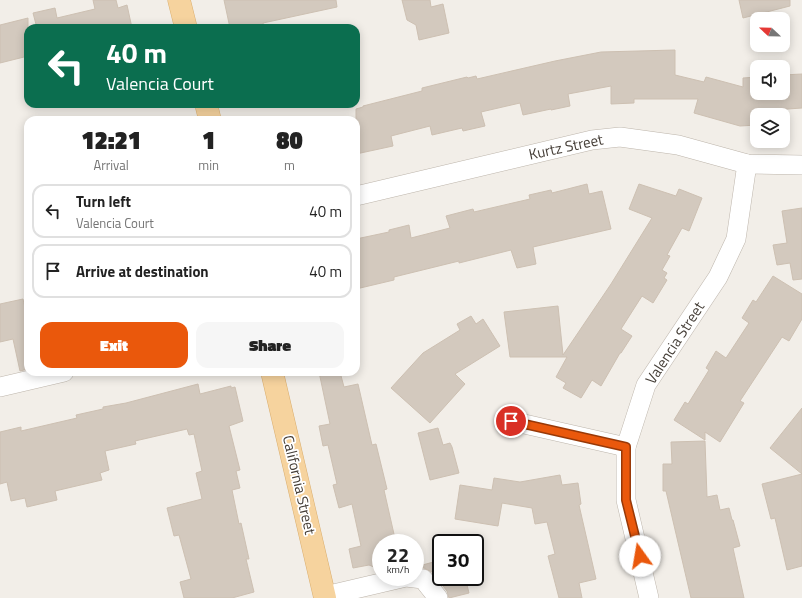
<!DOCTYPE html>
<style>
:root{--surface:#fff;--page:#f6f6f6;--text:#222;--muted:#767676;--line:#e0e0e0;--accent:#ea580c}
body{margin:0;font-family:"Titillium Web",sans-serif;background:var(--page);color:var(--text);height:100vh;display:flex;flex-direction:column;font-size:15px;white-space:nowrap}
*{box-sizing:border-box;margin:0}
p{font-size:13px;color:var(--muted)}
.icon{flex:none;width:22px;height:22px;fill:none;stroke:currentColor;stroke-width:2;stroke-linecap:round;stroke-linejoin:round}
.map{position:relative;flex:1;overflow:hidden}
.panel{position:absolute;left:24px;top:116px;width:336px;height:260px;display:flex;flex-direction:column;background:var(--surface);border-radius:12px;box-shadow:0 2px 10px #0003}
.panel>*{flex:none}
.guide{position:absolute;left:24px;top:24px;width:336px;height:84px;border-radius:12px;box-shadow:0 2px 10px #0003;background:#0b6e4f;color:#fff;overflow:hidden}
.needle{width:26px;rotate:292deg}
.controls{position:absolute;left:750px;top:12px;display:grid;gap:8px}
.controls a{display:grid;place-items:center;width:40px;height:40px;border-radius:8px;background:var(--surface);box-shadow:0 2px 10px #0003;font-size:20px}
.speed{position:absolute;left:372px;top:534px;display:flex;gap:8px;font-size:20px;font-weight:700;text-align:center}
.speed>*{display:grid;place-content:center;width:52px;height:52px;border-radius:50%;background:var(--surface);box-shadow:0 2px 10px #0003;line-height:1}
.speed small{font-size:10px;font-weight:400}
.speed .limit{border:2px solid #111;border-radius:6px;background:#fff;color:#111}
.pin{position:absolute;display:grid;place-items:center;width:34px;height:34px;color:#fff;margin:-17px;border:2px solid #fff;border-radius:50%;box-shadow:0 1px 4px #0007}
.me{position:absolute;width:44px;margin:-22px;rotate:347deg;stroke-linejoin:round;filter:drop-shadow(0 0 3px #0008)}
.turn{display:flex;align-items:center;gap:14px;height:84px;padding:0 16px;font-size:18px}
.turn .icon{width:52px;height:52px;stroke-width:2.5}
.turn b{display:block;font-size:28px;line-height:34px}
.eta{display:flex;justify-content:space-evenly;align-items:center;height:68px;text-align:center}
.eta b{font-size:24px;font-weight:800;line-height:28px}
.button{display:flex;gap:8px;margin-top:auto;padding:8px 16px}
.button a{flex:1;height:46px;border-radius:12px;background:var(--accent);color:#fff;font-size:16px;font-weight:800;line-height:46px;text-align:center}
.button a+a{background:var(--page);color:var(--text)}
ul{padding:0;list-style:none}
li{display:flex;align-items:center;gap:12px;height:54px;margin:0 8px 6px;padding:0 8px;border:2px solid var(--line);border-radius:12px}
li div{flex:1}
li b{display:block;font-size:15px}
li em{font-style:normal}
.map>svg:first-child{display:block}
.building{fill:#d3c9be;stroke:#cdc0b2}
.lines{fill:none;stroke-linecap:round;stroke-linejoin:round}
.minor-casing{stroke:#bdb5ab;stroke-width:20}
.major-casing{stroke:#daae6f;stroke-width:23}
.minor{stroke:#fff;stroke-width:19}
.major{stroke:#f6d39e;stroke-width:22}
.route-casing{stroke:#983908;stroke-width:10}
.route{stroke:#ea580c;stroke-width:7}
.labels{text-anchor:middle;stroke-width:3.5;stroke-linejoin:round;paint-order:stroke}
.street-label{font-size:15px;fill:#453e37;stroke:#fff}
</style>
<div class="map">
<svg width="802" height="598" viewBox="0 0 802 598">
<rect width="100%" height="100%" fill="#f2eee8"/>
<g class="building">
<path d="M93 0H116L118 8 127 5 132 28H37L33 13 55 8 57 18 95 9Z"/>
<path d="M224 0H336L337 7 263 23 264 28H230Z"/>
<path d="M402 0H430L431 7 443 4 449 33 419 40 416 25 407 20Z"/>
<path d="M739 0H790V6L743 18Z"/>
<path d="M28 18V56L0 63V25Z"/>
<path d="M675 50V75L704 82 706 77 743 87V78L757 77V93H783V75L802 74V108L759 111V115H757V125L740 126 694 113 698 99H634V103L611 104V86L568 94 570 106 551 110V109L523 115 520 103 481 112 485 126 463 131 462 128 432 135 430 126 391 136 393 146 356 154V109L363 107V106L422 91V88L467 77 468 78 476 76 477 79 555 61 601 52Z"/>
<path d="M587 184 589 194 602 191 611 229 533 247 536 264 517 268 511 250 459 263V261L394 277V280L356 289V239L389 232V230L409 225 411 238 450 228 446 216 473 209 474 212 530 199 529 195 551 190 552 193Z"/>
<path d="M639 184 676 196 679 189 702 198 689 231 682 228 667 255 670 256 662 270 667 273 664 278 667 280 653 303 642 296 621 329 632 336 621 353H620L601 386 592 380 581 398 563 388 566 383 556 377 567 357H510L504 312 558 306 563 355 611 284 652 218 629 209Z"/>
<path d="M802 208V279L793 280 790 263 777 265 773 245 787 243 782 211Z"/>
<path d="M773 276 802 294V319L789 341 782 337 740 401 744 403 720 442 705 432V440L674 420 685 402 688 404 709 370 706 368 716 351 726 358 749 323 742 318 753 300 756 302Z"/>
<path d="M23 299 28 321V369L20 371 13 339 0 342V304Z"/>
<path d="M471 316 476 324 483 319 500 346 455 374 465 384 430 423 391 388 423 353 460 330 457 324Z"/>
<path d="M319 372H340L344 387 358 384 372 445 376 444 387 489 384 490 396 543H381V570L369 565 353 568 349 549 361 546 352 504 339 508 333 485 337 484 328 445 323 446 319 426 330 424Z"/>
<path d="M198 384 200 394 231 386V388L235 387 243 421 229 426 240 470 236 471 240 488 232 490 239 524 241 523 249 559H246L254 592 232 598H184L180 582 191 579 179 535 174 536 167 508 202 499 196 473 202 471 194 434 189 435 187 429 135 441 136 444 105 451 109 470 100 473 102 480 55 491 57 500 27 507 25 498 11 501 7 482 0 484V432L21 427V431L77 418 76 415 103 409V407L126 403Z"/>
<path d="M802 408V474L770 448Z"/>
<path d="M438 428 443 445 450 443 452 447 459 473 430 480 418 433Z"/>
<path d="M705 441 707 497 717 495 720 510 729 508 732 520H733L740 546 733 548 744 598H691L666 491H663V464H672L671 442Z"/>
<path d="M802 474V566L787 570 775 518 771 519 762 484Z"/>
<path d="M560 475 562 485 578 483 581 504 579 505 596 579 579 583 582 598H559L548 556 555 554 547 522 535 524 532 508 502 503 498 526 455 519 460 485 492 490 494 478 520 482Z"/>
<path d="M441 560V577H465L469 593 449 598 447 591 432 572 424 568 415 567Z"/>
</g>
<g class="lines">
<g class="minor-casing">
<g id="minor">
<path d="M356 196 592 140 620 137 678 145 747 164 802 165"/>
<path d="M0 387 64 372"/>
<path d="M511 421 626 447"/>
<path d="M325 596 406 577 423 579 438 598"/>
<path d="M649 598 626 500V447L646 385 718 277 736 239 747 164"/>
</g>
</g>
<g class="major-casing">
<g id="major">
<path d="M179 0 186 28"/>
<path d="M206 104 210 120"/>
<path d="M272 372 325 598"/>
</g>
</g>
<use href="#minor" class="minor"/>
<use href="#major" class="major"/>
</g>
<g class="lines">
<g class="route-casing">
<path id="route" d="M511 421 626 447V500L640 556"/>
</g>
<use href="#route" class="route"/>
</g>
<g class="labels">
<g class="street-label">
<text transform="translate(566 147) rotate(-12)" y="5">Kurtz Street</text>
<text transform="translate(675 343) rotate(-57)" y="5">Valencia Street</text>
<text transform="translate(299 485) rotate(77)" y="5">California Street</text>
</g>
</g>
</svg>
<div class="controls">
<a><svg class="needle" viewBox="-14 -14 28 28"><path d="M0-13l5 13h-10z" fill="#e53935"/><path d="M0 13l5-13h-10z" fill="#767676"/></svg></a>
<a><svg class="icon" aria-label="sound" viewBox="0 0 24 24"><path d="M4 9h4l5-4v14l-5-4H4zM17 9q2 3 0 6"/></svg></a>
<a><svg class="icon" aria-label="layers" viewBox="0 0 24 24"><path d="M12 4l9 5-9 5-9-5zM3 14l9 5 9-5"/></svg></a>
</div>
<div class="speed"><div>22<small>km/h</small></div><div class="limit">30</div></div>
<div class="pin" style="left:511px;top:421px;background:#d93025"><svg class="icon" aria-label="arrive" viewBox="0 0 24 24"><path d="M6 21V4h12l-3 4 3 4H6"/></svg></div>
<svg class="me" style="left:640px;top:556px" viewBox="-20 -20 40 40"><circle r="19" fill="#fff"/><path d="M0-13L10 11 0 6-10 11z" fill="#ea580c"/></svg>
<div class="guide">
<div class="turn"><svg class="icon" aria-label="left" viewBox="0 0 24 24"><path d="M17 20v-9H6M10 6l-5 5 5 5"/></svg><div><b>40 m</b>Valencia Court</div></div>
</div>
<section class="panel">
<div class="eta">
<div><b>12:21</b><p>Arrival</p></div>
<div><b>1</b><p>min</p></div>
<div><b>80</b><p>m</p></div>
</div>
<ul>
<li><svg class="icon" aria-label="left" viewBox="0 0 24 24"><path d="M17 20v-9H6M10 6l-5 5 5 5"/></svg><div><b>Turn left</b><p>Valencia Court</p></div><em>40 m</em></li>
<li><svg class="icon" aria-label="arrive" viewBox="0 0 24 24"><path d="M6 21V4h12l-3 4 3 4H6"/></svg><div><b>Arrive at destination</b></div><em>40 m</em></li>
</ul>
<div class="button"><a>Exit</a><a>Share</a></div>
</section>
</div>
